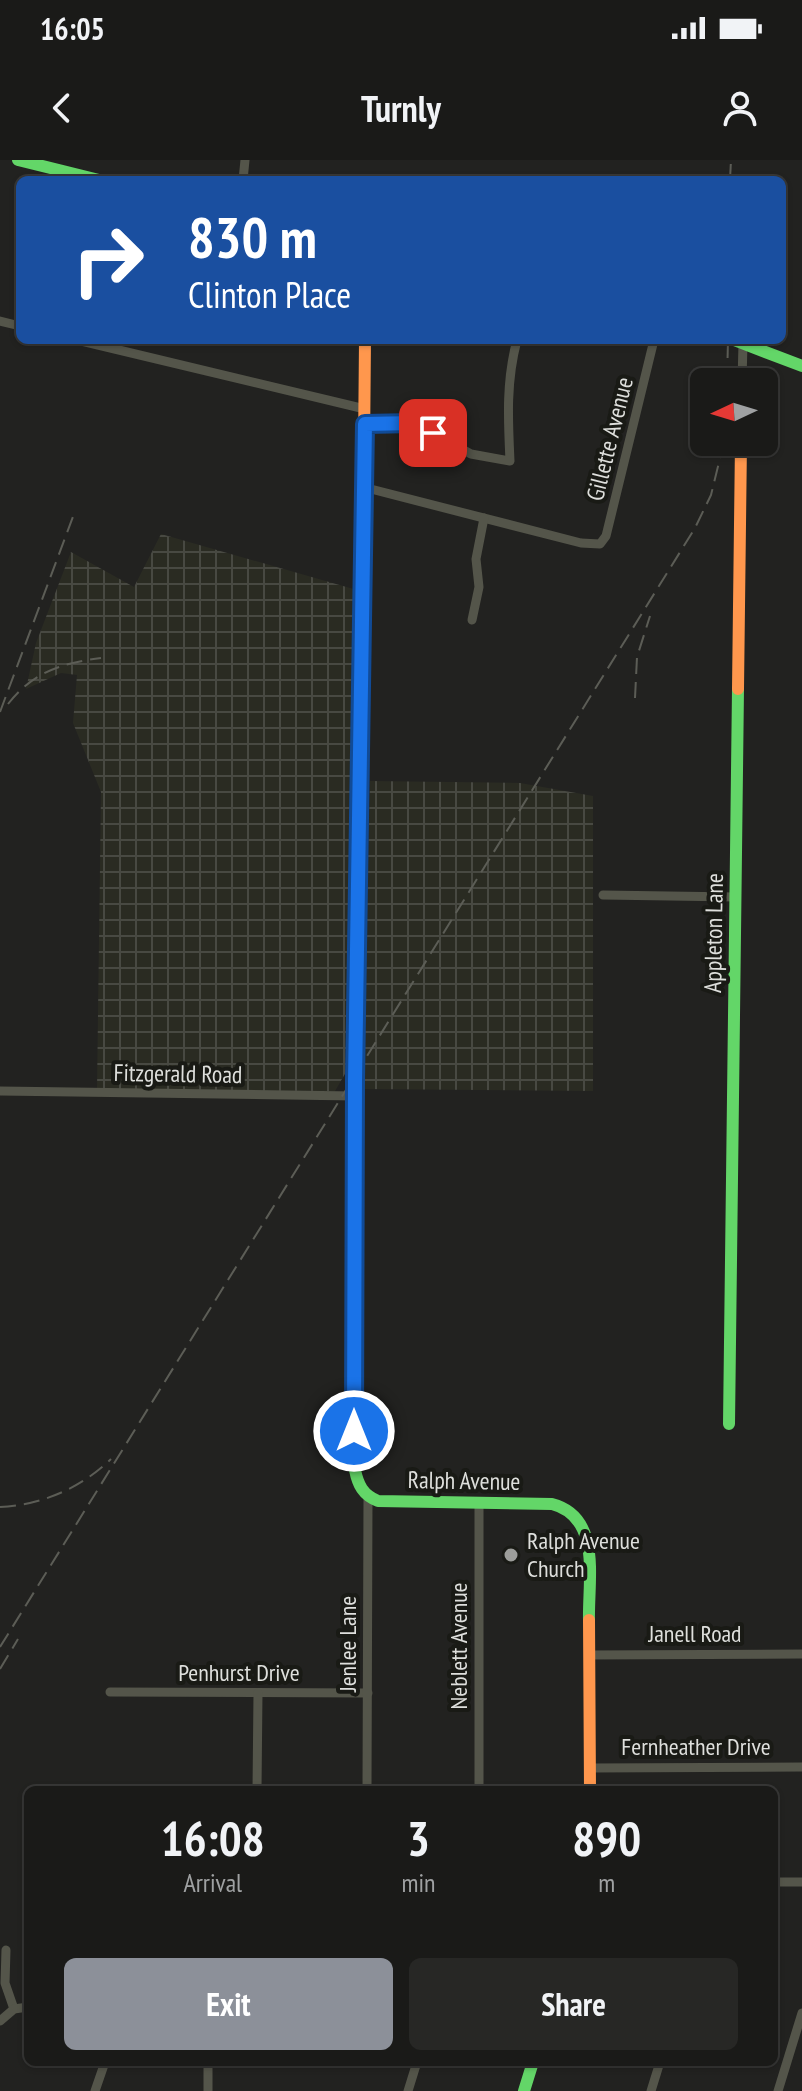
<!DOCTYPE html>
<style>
:root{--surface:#1a1a18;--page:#272725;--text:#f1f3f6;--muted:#9fa1a2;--line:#383837;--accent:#8c9099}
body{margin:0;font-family:"PT Sans Narrow",sans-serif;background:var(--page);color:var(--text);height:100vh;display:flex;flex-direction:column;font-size:30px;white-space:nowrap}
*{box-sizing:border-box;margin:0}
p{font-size:26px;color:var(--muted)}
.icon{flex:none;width:44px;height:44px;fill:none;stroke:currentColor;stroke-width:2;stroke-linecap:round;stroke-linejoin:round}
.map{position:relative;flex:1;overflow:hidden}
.sheet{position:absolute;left:24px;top:1626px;width:754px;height:280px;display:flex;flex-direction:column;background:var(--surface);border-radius:12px;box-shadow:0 2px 6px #0004,0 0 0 2px var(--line)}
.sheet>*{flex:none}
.banner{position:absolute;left:16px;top:16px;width:770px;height:168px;border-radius:12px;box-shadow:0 2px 6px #0004,0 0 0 2px var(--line);background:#1a4fa0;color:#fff;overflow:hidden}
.needle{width:52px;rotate:266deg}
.tools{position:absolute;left:690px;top:208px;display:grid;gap:16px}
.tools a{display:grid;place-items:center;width:88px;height:88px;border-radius:12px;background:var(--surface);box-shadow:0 2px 6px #0004,0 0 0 2px var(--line);font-size:40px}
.pin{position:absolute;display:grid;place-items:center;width:68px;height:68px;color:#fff;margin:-34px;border-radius:16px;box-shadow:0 4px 12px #0006}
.me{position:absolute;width:88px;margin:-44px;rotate:0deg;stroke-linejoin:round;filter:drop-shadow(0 0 6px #0008)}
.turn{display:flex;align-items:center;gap:28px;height:168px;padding:0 40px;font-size:36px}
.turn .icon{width:104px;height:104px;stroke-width:2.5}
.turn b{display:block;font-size:56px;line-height:68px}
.eta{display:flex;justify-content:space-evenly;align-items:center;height:136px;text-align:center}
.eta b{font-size:48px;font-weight:800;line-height:56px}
.primary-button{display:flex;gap:16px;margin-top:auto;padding:16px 40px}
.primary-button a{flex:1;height:92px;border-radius:12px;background:var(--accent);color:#fff;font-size:32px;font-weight:800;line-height:92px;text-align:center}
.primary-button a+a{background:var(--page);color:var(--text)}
.status{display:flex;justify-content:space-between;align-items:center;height:56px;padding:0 40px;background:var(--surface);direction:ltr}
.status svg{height:22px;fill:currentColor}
header{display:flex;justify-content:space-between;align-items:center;height:104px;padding:0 40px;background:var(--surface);font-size:36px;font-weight:800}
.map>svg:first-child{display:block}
.industrial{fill:url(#industrial-grid)}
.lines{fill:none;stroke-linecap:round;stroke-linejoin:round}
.street{stroke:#54554a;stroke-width:9}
.fast{stroke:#63d668;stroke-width:12}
.slow{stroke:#ff974d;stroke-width:12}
.jam{stroke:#b3261e;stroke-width:12}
.rail{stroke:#5c5d56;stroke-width:2;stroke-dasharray:16 8;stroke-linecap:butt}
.route-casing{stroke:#114b97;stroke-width:20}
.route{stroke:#1a73e8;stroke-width:14}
.poi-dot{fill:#9c9d9a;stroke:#191a15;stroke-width:3}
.labels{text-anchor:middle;stroke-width:8;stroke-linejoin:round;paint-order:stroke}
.street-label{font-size:24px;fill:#dedfdc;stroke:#191a15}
.poi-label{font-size:24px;fill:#dedfdc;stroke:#191a15;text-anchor:start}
</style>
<div class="status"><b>16:05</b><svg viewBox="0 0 49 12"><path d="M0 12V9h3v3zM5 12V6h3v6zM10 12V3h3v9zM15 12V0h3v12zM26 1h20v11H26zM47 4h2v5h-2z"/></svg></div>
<header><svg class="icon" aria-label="back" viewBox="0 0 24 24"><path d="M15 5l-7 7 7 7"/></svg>Turnly<svg class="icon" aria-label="person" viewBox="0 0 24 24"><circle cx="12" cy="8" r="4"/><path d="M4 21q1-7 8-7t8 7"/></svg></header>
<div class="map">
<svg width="802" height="1931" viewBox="0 0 802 1931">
<defs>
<pattern id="industrial-grid" width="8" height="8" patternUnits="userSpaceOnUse" patternTransform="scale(2)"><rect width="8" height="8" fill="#2a2b22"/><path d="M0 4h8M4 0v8" fill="none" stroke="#484942"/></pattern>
</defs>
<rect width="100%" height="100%" fill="#222220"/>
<g class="industrial">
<path d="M161 374 357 430 349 907 335 931 97 930 101 632 73 563 77 515 61 513 26 529 36 483 71 392 134 427Z"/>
<path d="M370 621 520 623 593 636V931L362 929Z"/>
</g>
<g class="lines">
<g class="street">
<path d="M243 20 245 0"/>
<path d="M0 161 20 166"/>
<path d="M77 180 365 249"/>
<path d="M742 222 743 183"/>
<path d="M365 264 414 263 471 294 510 301C508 259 506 221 517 180"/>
<path d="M363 327 581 383 600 384 606 376 654 180"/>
<path d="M472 460 479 427 476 399 484 358"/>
<path d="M603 735 736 737"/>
<path d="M0 931 355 936"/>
<path d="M589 1495 802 1494"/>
<path d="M110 1532 368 1533"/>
<path d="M590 1608 802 1607"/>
<path d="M257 1630 258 1533"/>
<path d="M367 1630 368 1338"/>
<path d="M479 1630V1343"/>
<path d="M774 1722H802"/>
<path d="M6 1790 5 1823 14 1849"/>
<path d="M0 1861 14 1849 28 1847"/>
<path d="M95 1931 105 1902"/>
<path d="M208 1931V1902"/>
<path d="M408 1931 417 1902"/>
<path d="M651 1931 660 1902"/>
<path d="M778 1931 802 1853"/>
</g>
<g class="fast">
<path d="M18 0 99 20"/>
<path d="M734 180 802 206"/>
<path d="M355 996V1310C358 1325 363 1335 378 1341L552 1344C602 1357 588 1419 589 1460"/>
<path d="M729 1264 738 529"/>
<path d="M524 1931 533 1902"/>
</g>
<g class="slow">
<path d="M738 529 741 282"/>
<path d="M361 622 365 180"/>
<path d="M589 1460 590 1630"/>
</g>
<path class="jam" d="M355 996 361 622"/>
<g class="rail">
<path d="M730 20 731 0"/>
<path d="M727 222 728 180"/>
<path d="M635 538 637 497 650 456"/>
<path d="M8 544C33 512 62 503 101 498"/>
<path d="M0 552 74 354"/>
<path d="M0 1347C42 1345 81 1328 111 1299"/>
<path d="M0 1487 695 368 711 335 724 282"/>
<path d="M0 1509 18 1479"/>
</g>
</g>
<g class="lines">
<g class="route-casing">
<path id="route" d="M354 1271 355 921 365 264 414 263 433 273"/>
</g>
<use href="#route" class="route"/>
</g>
<circle class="poi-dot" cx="511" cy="1395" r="8"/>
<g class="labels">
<g class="street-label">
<text transform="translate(610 279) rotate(-76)" y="8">Gillette Avenue</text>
<text transform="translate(714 773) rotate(-89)" y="8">Appleton Lane</text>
<text transform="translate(178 914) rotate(1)" y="8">Fitzgerald Road</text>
<text transform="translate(464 1321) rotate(1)" y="8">Ralph Avenue</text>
<text x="695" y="1482">Janell Road</text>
<text transform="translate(348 1484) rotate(-90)" y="8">Jenlee Lane</text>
<text transform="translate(459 1486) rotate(-90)" y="8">Neblett Avenue</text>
<text x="239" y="1521">Penhurst Drive</text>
<text x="696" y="1595">Fernheather Drive</text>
</g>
<g class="poi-label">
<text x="527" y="1389">Ralph Avenue<tspan x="527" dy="28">Church</tspan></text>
</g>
</g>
</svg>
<div class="tools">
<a><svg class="needle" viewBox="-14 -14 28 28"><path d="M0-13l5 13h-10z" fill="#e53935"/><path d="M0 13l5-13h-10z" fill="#9fa1a2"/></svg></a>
</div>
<div class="pin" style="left:433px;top:273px;background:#d93025"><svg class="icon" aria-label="arrive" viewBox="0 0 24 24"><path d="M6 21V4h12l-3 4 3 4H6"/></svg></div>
<svg class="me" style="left:354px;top:1271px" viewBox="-20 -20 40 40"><circle r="17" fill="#1a73e8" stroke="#fff" stroke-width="3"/><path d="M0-11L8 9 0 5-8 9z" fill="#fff"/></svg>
<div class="banner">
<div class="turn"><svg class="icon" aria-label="right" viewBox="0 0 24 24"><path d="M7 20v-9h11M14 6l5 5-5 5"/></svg><div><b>830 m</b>Clinton Place</div></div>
</div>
<section class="sheet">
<div class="eta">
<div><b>16:08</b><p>Arrival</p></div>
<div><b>3</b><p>min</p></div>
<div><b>890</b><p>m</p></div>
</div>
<div class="primary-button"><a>Exit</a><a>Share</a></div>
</section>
</div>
